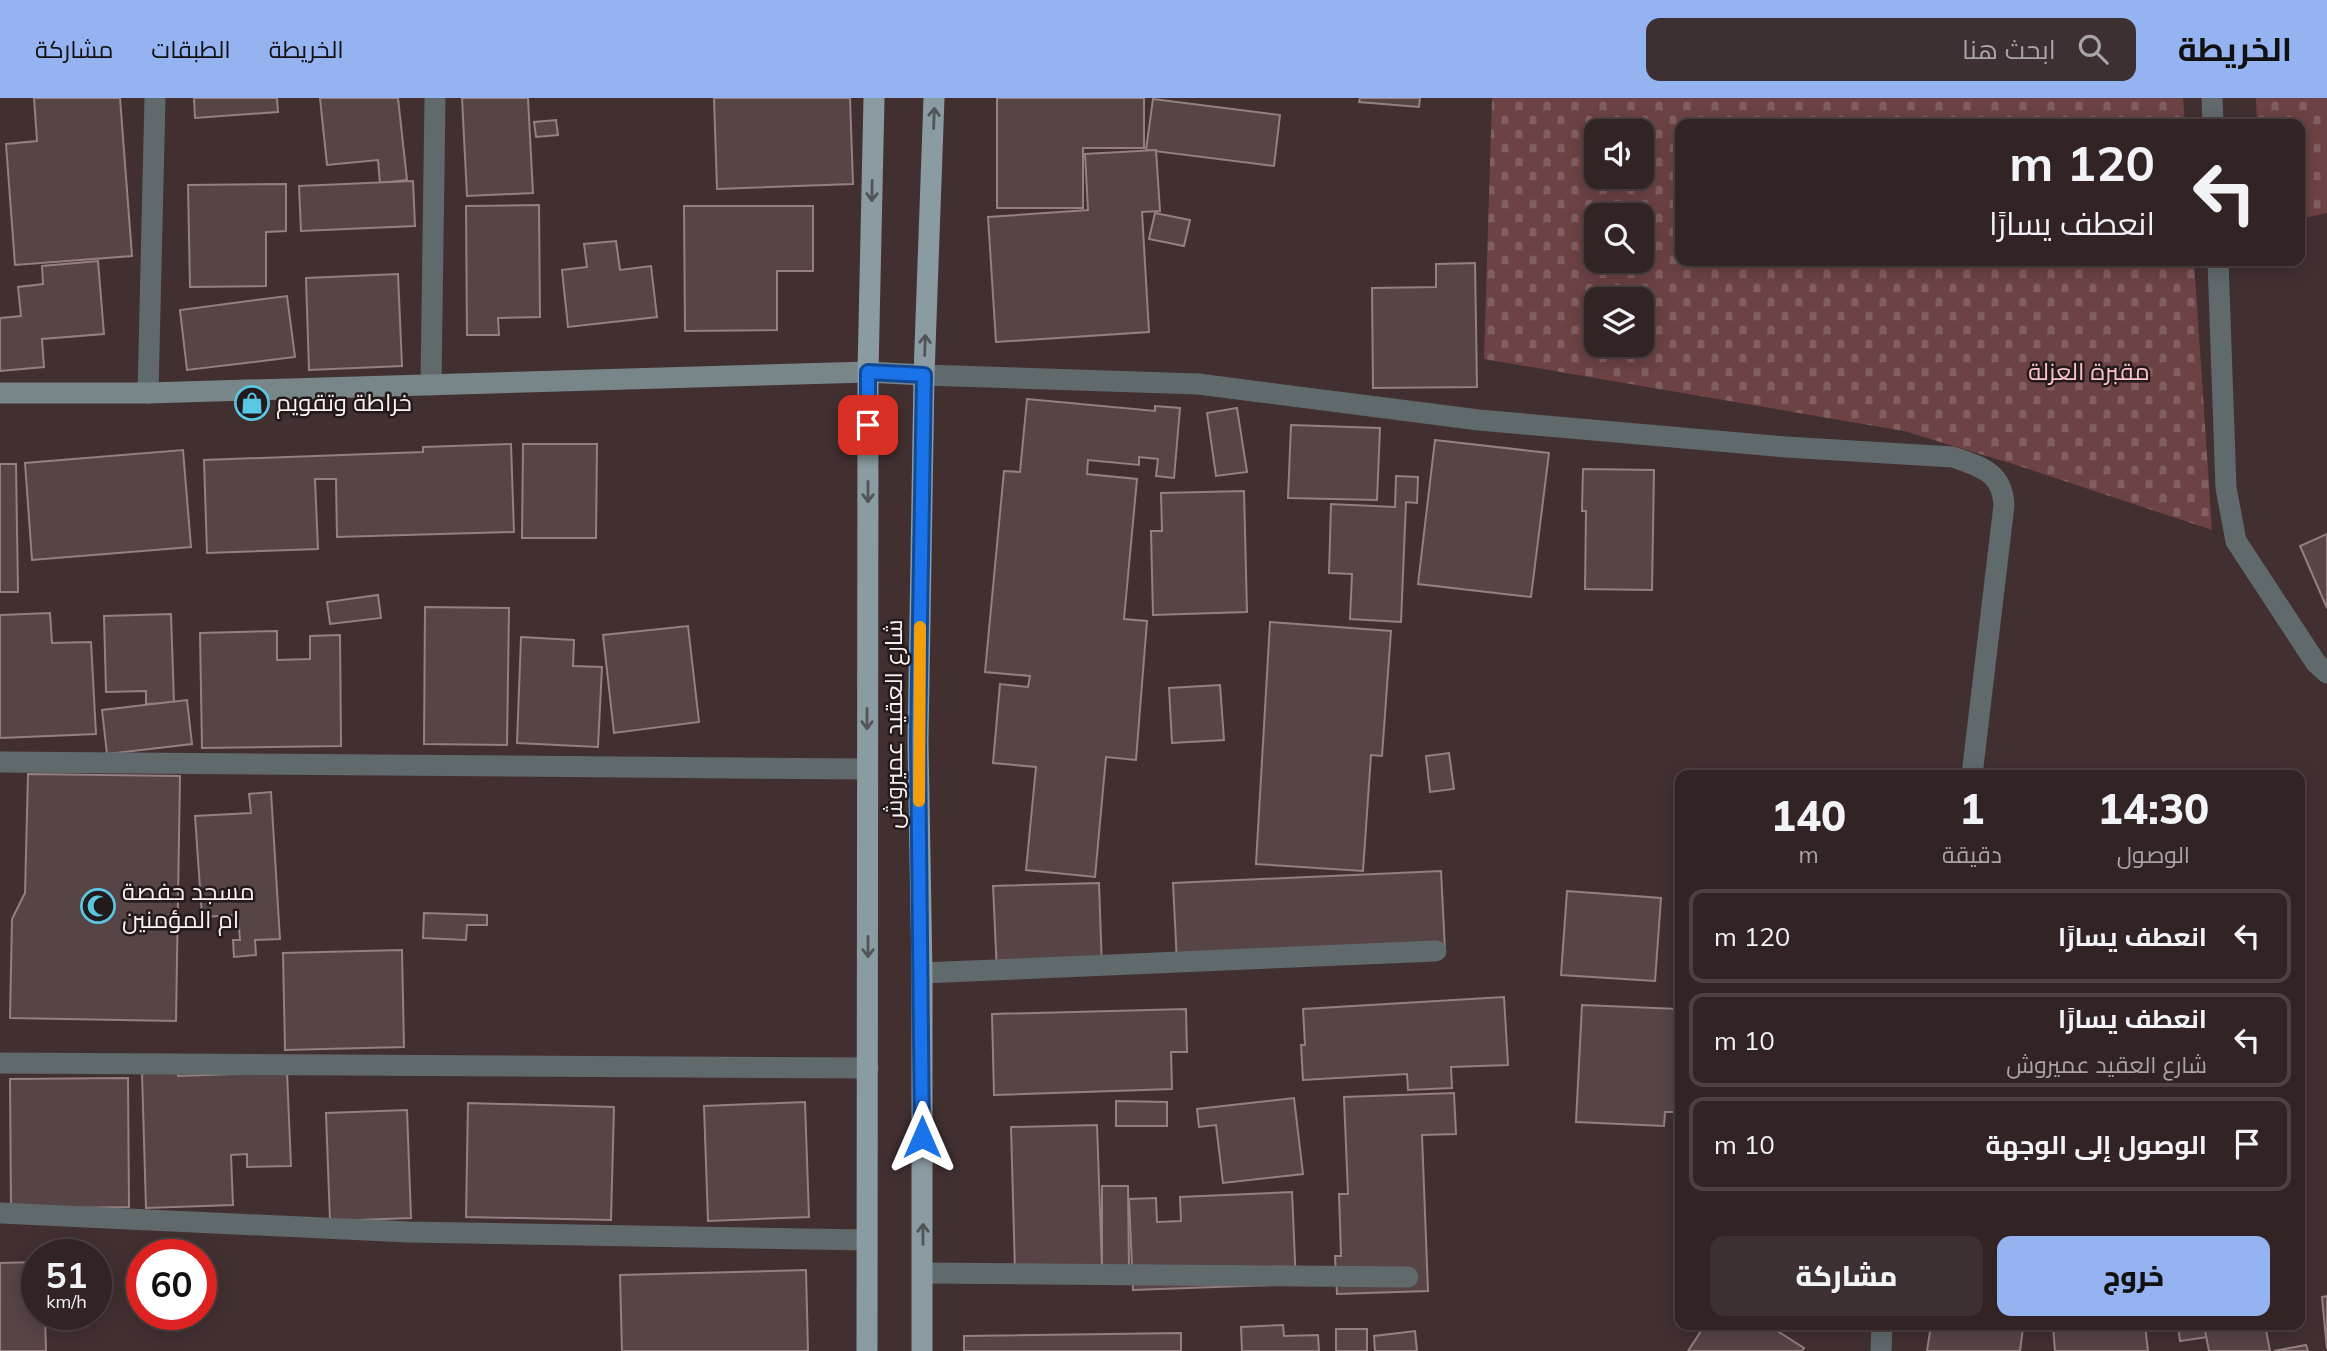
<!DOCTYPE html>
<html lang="ar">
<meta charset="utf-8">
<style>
:root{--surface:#322425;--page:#3d3032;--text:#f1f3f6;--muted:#a8a4a7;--line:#4d4142;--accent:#95b2f1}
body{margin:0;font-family:Mulish,Cairo,sans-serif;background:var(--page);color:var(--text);direction:rtl;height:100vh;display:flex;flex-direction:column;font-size:26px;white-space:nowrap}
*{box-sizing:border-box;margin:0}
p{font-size:23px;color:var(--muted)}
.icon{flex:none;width:38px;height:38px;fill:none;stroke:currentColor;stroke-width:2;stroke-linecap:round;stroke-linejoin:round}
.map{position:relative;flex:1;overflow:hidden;direction:ltr}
.sheet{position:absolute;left:1675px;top:672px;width:630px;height:560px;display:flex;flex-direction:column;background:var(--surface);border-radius:14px;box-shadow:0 4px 18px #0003,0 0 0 2px var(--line);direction:rtl}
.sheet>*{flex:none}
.banner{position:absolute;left:1675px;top:21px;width:630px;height:147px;border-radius:14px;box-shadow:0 4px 18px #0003,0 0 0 2px var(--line);direction:rtl;background:#322425;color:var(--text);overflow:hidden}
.buttons{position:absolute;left:1584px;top:21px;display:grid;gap:14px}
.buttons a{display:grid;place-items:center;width:70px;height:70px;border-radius:14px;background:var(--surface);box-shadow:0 4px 18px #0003,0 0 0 2px var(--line);font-size:35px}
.speed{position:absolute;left:21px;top:1141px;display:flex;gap:14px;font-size:35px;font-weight:700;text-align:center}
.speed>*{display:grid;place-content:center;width:91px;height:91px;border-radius:50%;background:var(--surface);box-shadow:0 4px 18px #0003,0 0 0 2px var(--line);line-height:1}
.speed small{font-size:18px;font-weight:400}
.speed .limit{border:10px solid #d22;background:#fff;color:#111}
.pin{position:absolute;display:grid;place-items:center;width:60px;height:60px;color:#fff;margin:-30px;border-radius:14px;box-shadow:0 4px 10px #0006}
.me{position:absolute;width:77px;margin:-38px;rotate:0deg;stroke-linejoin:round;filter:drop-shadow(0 0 5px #0008)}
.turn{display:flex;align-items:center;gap:24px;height:147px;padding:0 35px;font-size:32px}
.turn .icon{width:91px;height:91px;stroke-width:2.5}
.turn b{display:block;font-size:49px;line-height:60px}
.eta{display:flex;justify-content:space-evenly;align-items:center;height:119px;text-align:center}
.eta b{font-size:42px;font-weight:800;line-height:49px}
.action{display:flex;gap:14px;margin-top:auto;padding:14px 35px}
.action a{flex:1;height:80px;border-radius:14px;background:var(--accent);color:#111;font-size:28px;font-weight:800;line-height:80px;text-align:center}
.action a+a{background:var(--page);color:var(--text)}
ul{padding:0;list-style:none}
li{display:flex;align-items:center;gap:21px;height:94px;margin:0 14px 10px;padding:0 21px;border:4px solid var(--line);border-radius:14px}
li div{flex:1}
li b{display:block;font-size:26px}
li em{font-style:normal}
header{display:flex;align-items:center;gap:42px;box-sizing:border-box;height:98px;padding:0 35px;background:var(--accent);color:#111}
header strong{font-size:33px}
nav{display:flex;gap:38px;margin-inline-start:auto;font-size:24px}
.search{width:490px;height:63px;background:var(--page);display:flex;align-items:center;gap:18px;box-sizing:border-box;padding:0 24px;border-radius:14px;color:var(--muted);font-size:26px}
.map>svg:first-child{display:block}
.cemetery{fill:url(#cemetery-stones);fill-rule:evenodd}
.building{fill:#574546;stroke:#957f80;stroke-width:2}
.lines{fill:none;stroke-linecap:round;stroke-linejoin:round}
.lane{stroke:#60696c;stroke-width:21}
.street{stroke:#60696c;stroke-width:21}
.secondary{stroke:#78868a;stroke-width:21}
.primary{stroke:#8a9ca1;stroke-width:21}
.oneway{stroke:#515557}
.route-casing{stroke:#114b97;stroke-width:18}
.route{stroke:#1a73e8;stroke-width:12}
.slow{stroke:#f59e0b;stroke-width:12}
.labels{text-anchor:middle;stroke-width:5;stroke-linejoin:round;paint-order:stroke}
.park-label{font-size:24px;fill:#fcc2c6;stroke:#231b1b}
.poi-label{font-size:24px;fill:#fcf0f0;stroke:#231b1b;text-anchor:start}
.street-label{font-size:24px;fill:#fcf0f0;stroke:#231b1b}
</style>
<header>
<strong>الخريطة</strong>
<div class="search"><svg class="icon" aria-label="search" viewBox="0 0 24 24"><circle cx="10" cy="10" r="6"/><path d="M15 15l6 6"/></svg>ابحث هنا</div>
<nav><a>الخريطة</a><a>الطبقات</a><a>مشاركة</a></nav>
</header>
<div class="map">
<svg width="2327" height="1253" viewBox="0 0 2327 1253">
<defs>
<pattern id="cemetery-stones" width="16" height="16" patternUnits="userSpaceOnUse" patternTransform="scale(1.75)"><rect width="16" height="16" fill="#6c4245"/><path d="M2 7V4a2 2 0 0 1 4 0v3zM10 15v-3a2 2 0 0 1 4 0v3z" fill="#825e60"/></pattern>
</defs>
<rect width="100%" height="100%" fill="#423031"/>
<g class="cemetery">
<path d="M1492 0H2183L2185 26H1680V163H2194L2212 432 2013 366 1904 333 1484 261ZM1596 33H1642V79H1596ZM1596 117H1642V163H1596ZM1596 201H1642V247H1596Z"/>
<path d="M2256 0H2327V115L2300 121V26H2257Z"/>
</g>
<g class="building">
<path d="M34 0H120L132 158 15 167 6 46 37 43Z"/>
<path d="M194 0H277L278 14 195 20Z"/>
<path d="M320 0H398L407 82 380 85 378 62 327 67Z"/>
<path d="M462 0H528L533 95 467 98Z"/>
<path d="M714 0H850L853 86 717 91Z"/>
<path d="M997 0H1144V50H1083V110H997Z"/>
<path d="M1360 0H1420L1419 9 1359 4Z"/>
<path d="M1153 1 1280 17 1274 68 1146 52Z"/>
<path d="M556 22 558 37 536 39 534 24Z"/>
<path d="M1156 52 1160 113 1142 114 1149 234 996 244 988 119 1088 112 1085 56Z"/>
<path d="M413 83 415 128 301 133 299 88Z"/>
<path d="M286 86V133L266 134V188L190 189 188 87Z"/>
<path d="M539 107 540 219 498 220 499 237H467L466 108Z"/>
<path d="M684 108H813V173H777V232L685 233Z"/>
<path d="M1155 115 1190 122 1184 148 1149 141Z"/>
<path d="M616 143 620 172 651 168 657 219 568 229 562 172 587 169 584 146Z"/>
<path d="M98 163 104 236 42 241 44 269 0 273V220L21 218 18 189 43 186 42 168Z"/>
<path d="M1475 165 1477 289 1373 290 1372 190 1436 189V166Z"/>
<path d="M398 176 402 268 309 272 306 180Z"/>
<path d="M287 198 295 259 187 272 180 212Z"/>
<path d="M1027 301 1155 313V308L1180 310 1174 380 1156 378 1158 361 1139 359V367L1088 362 1087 376 1137 381 1124 521 1147 523 1136 662 1106 659 1095 779 1026 772 1036 669 993 665 1000 586 1028 589 1030 578 985 574 1004 373 1020 374Z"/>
<path d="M1237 310 1247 374 1216 378 1207 315Z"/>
<path d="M1291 327 1380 330 1377 402 1288 400Z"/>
<path d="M1435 342 1549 355 1531 499 1418 486Z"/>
<path d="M511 346 514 434 337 439 336 381H315L318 451 207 455 204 362 423 354V349Z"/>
<path d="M523 346H597L596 440H522Z"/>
<path d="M183 352 191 449 32 462 25 365Z"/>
<path d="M0 366H16L18 494H0Z"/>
<path d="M1583 371 1654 372 1652 492 1585 491 1586 413H1582Z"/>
<path d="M1396 378 1418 379 1417 405 1406 404 1401 524 1350 521 1352 476 1329 475 1331 406 1395 409Z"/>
<path d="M1244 393 1247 514 1153 517 1151 433H1162L1161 395Z"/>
<path d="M2327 436V510L2300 448Z"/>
<path d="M378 497 381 520 330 526 327 504Z"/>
<path d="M425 509 509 510 507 647 424 646Z"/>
<path d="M50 515 52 545 91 544 96 636 0 640V517Z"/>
<path d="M171 516 174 605 146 606V593L106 594 104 518Z"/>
<path d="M1270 524 1391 533 1382 658 1371 657 1363 773 1256 766Z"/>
<path d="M688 528 699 624 614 635 603 537Z"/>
<path d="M277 533V562L310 561V538L340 537 341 648 202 650 200 535Z"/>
<path d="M521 539 574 542 573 568 602 569 598 649 517 645Z"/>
<path d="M1220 587 1224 642 1172 645 1169 590Z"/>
<path d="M187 602 192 646 107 656 102 612Z"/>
<path d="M1449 655 1454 691 1430 694 1426 658Z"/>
<path d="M28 676 180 678 176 923 10 920 12 821 25 795Z"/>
<path d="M271 694 280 841 255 842 256 857 234 859 233 842H240L238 817 202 819 195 718 251 715 249 696Z"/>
<path d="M1441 773 1445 852 1177 865 1173 785Z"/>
<path d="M1099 785 1102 871 997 875 993 788Z"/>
<path d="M1567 793 1661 800 1655 883 1561 877Z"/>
<path d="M424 815 487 817V827H467L466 842 423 840Z"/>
<path d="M402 852 404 949 285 952 283 855Z"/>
<path d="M1504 899 1508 967 1451 969 1452 990 1408 992 1407 976 1303 982 1301 947H1305L1303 911Z"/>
<path d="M1582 907 1679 911 1680 909V1014H1665L1664 1028 1576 1024Z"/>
<path d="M1186 911 1187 954H1171L1172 991 994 997 992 916Z"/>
<path d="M178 974V978L287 974 291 1068 247 1069V1056L231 1057 233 1107 146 1110 142 975Z"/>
<path d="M128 980 129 1109 11 1111 10 981Z"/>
<path d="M1454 995 1456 1036 1422 1037 1428 1193 1337 1196 1335 1158H1341L1339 1096H1348L1344 999Z"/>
<path d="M1294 1000 1303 1076 1223 1085 1216 1027 1199 1029 1197 1011Z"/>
<path d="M1116 1003 1167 1004V1028H1116Z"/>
<path d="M805 1004 809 1119 708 1123 704 1008Z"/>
<path d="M468 1005 614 1009 611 1122 466 1119Z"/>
<path d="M407 1012 411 1120 330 1123 326 1015Z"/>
<path d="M1097 1027 1102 1170 1015 1173 1011 1029Z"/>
<path d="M1102 1088H1128L1129 1171H1102Z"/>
<path d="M1292 1094 1296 1186 1133 1192 1129 1101 1156 1100 1157 1124 1181 1123 1180 1099Z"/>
<path d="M37 1164V1216H45L46 1253H0V1165Z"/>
<path d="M806 1172 808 1253H622L620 1177Z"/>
<path d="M2327 1198V1251L2322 1199Z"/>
<path d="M1283 1227 1284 1238 1318 1237 1319 1253H1242L1241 1229Z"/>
<path d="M1705 1227H1768L1804 1250 1802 1253H1688Z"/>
<path d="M1931 1227H2001L2023 1230 2020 1253H1927Z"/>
<path d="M2073 1227H2145L2148 1253H2055L2053 1229Z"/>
<path d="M2178 1227H2207L2208 1239 2180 1243Z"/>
<path d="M2204 1227H2265L2270 1253H2209Z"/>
<rect x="1336" y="1231" width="31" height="22"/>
<path d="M1415 1233 1417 1253H1375L1374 1238Z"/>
<path d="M1181 1235V1253H964V1238Z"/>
<path d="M2306 1247 2308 1253H2274Z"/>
</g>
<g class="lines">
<g class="lane">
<path d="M2212 0 2213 26"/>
<path d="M2218 163 2226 390 2236 443 2316 565 2327 575"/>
</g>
<g class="street">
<path d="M924 277 1198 286 1479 322 1786 349 1953 359C1980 369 2002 373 2004 407L1972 677"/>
<path d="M431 287 435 0"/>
<path d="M148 295 155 0"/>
<path d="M0 664 867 671"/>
<path d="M922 875 1436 853"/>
<path d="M0 965 868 970"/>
<path d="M0 1115 408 1134 867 1142"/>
<path d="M923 1175 1408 1179"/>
<path d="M1881 1253 1882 1227"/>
</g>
<path class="secondary" d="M0 295H148L868 274 924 277"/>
<g class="primary">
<path d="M867 1253 868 274 874 0"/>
<path d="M922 1253V875L918 643 924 277 934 0"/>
</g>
</g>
<defs><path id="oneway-shaft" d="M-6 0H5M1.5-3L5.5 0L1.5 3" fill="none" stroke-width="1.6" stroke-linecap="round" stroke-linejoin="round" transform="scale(1.75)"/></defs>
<g class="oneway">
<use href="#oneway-shaft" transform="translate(934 20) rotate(-88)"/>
<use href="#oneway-shaft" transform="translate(872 93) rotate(91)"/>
<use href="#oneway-shaft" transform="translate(925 247) rotate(-88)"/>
<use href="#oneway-shaft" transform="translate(868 394) rotate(90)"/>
<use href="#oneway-shaft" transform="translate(867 621) rotate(90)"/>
<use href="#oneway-shaft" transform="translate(868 849) rotate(90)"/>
<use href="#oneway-shaft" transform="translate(923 1136) rotate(-90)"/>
</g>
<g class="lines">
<g class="route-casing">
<path id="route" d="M868 327V274L924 277 918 643 922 1039"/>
</g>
<use href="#route" class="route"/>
<path class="slow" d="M919 703 920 529"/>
</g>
<defs>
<g id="shop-ring" transform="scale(1.75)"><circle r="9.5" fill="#231b1b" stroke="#5ac8e5" stroke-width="1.5"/><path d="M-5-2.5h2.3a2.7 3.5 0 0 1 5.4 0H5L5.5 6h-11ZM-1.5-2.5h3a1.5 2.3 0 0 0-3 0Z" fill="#5ac8e5"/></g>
<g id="mosque-ring" transform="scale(1.75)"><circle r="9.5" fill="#231b1b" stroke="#5ac8e5" stroke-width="1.5"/><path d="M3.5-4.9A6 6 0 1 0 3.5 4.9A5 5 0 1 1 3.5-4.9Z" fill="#5ac8e5"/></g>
</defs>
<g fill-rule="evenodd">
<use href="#shop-ring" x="252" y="305"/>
<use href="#mosque-ring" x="98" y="808"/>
</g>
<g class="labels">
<g class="park-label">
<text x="2089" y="282">مقبرة العزلة</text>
</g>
<g class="poi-label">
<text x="276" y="313">خراطة وتقويم</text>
<text x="122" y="802">مسجد حفصة<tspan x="122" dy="28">ام المؤمنين</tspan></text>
</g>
<g class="street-label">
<text transform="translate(894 626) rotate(-90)" y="8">شارع العقيد عميروش</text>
</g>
</g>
</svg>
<div class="buttons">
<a><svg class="icon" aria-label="sound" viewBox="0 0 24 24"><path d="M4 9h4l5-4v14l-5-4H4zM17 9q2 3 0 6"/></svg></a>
<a><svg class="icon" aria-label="search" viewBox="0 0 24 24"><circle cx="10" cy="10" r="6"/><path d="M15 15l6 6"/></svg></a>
<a><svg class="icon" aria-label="layers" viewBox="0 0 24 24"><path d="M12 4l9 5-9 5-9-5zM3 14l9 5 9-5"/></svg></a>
</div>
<div class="speed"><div>51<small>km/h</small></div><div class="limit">60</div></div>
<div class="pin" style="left:868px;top:327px;background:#d93025"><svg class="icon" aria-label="arrive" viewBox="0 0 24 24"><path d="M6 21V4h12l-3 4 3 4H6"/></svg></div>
<svg class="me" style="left:922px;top:1039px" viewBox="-20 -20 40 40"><path d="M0-17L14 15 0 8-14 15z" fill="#1a73e8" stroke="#fff" stroke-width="4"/></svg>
<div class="banner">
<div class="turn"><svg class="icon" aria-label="left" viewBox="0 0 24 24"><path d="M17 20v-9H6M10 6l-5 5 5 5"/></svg><div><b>120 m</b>انعطف يسارًا</div></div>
</div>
<section class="sheet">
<div class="eta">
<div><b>14:30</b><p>الوصول</p></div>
<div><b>1</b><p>دقيقة</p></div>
<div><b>140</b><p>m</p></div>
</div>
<ul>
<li><svg class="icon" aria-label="left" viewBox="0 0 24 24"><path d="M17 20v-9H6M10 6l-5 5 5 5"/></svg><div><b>انعطف يسارًا</b></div><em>120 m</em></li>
<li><svg class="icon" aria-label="left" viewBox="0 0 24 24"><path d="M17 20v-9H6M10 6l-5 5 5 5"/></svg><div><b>انعطف يسارًا</b><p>شارع العقيد عميروش</p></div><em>10 m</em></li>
<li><svg class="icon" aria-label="arrive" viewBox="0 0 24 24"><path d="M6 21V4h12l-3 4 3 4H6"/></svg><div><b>الوصول إلى الوجهة</b></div><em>10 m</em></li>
</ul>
<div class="action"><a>خروج</a><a>مشاركة</a></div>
</section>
</div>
